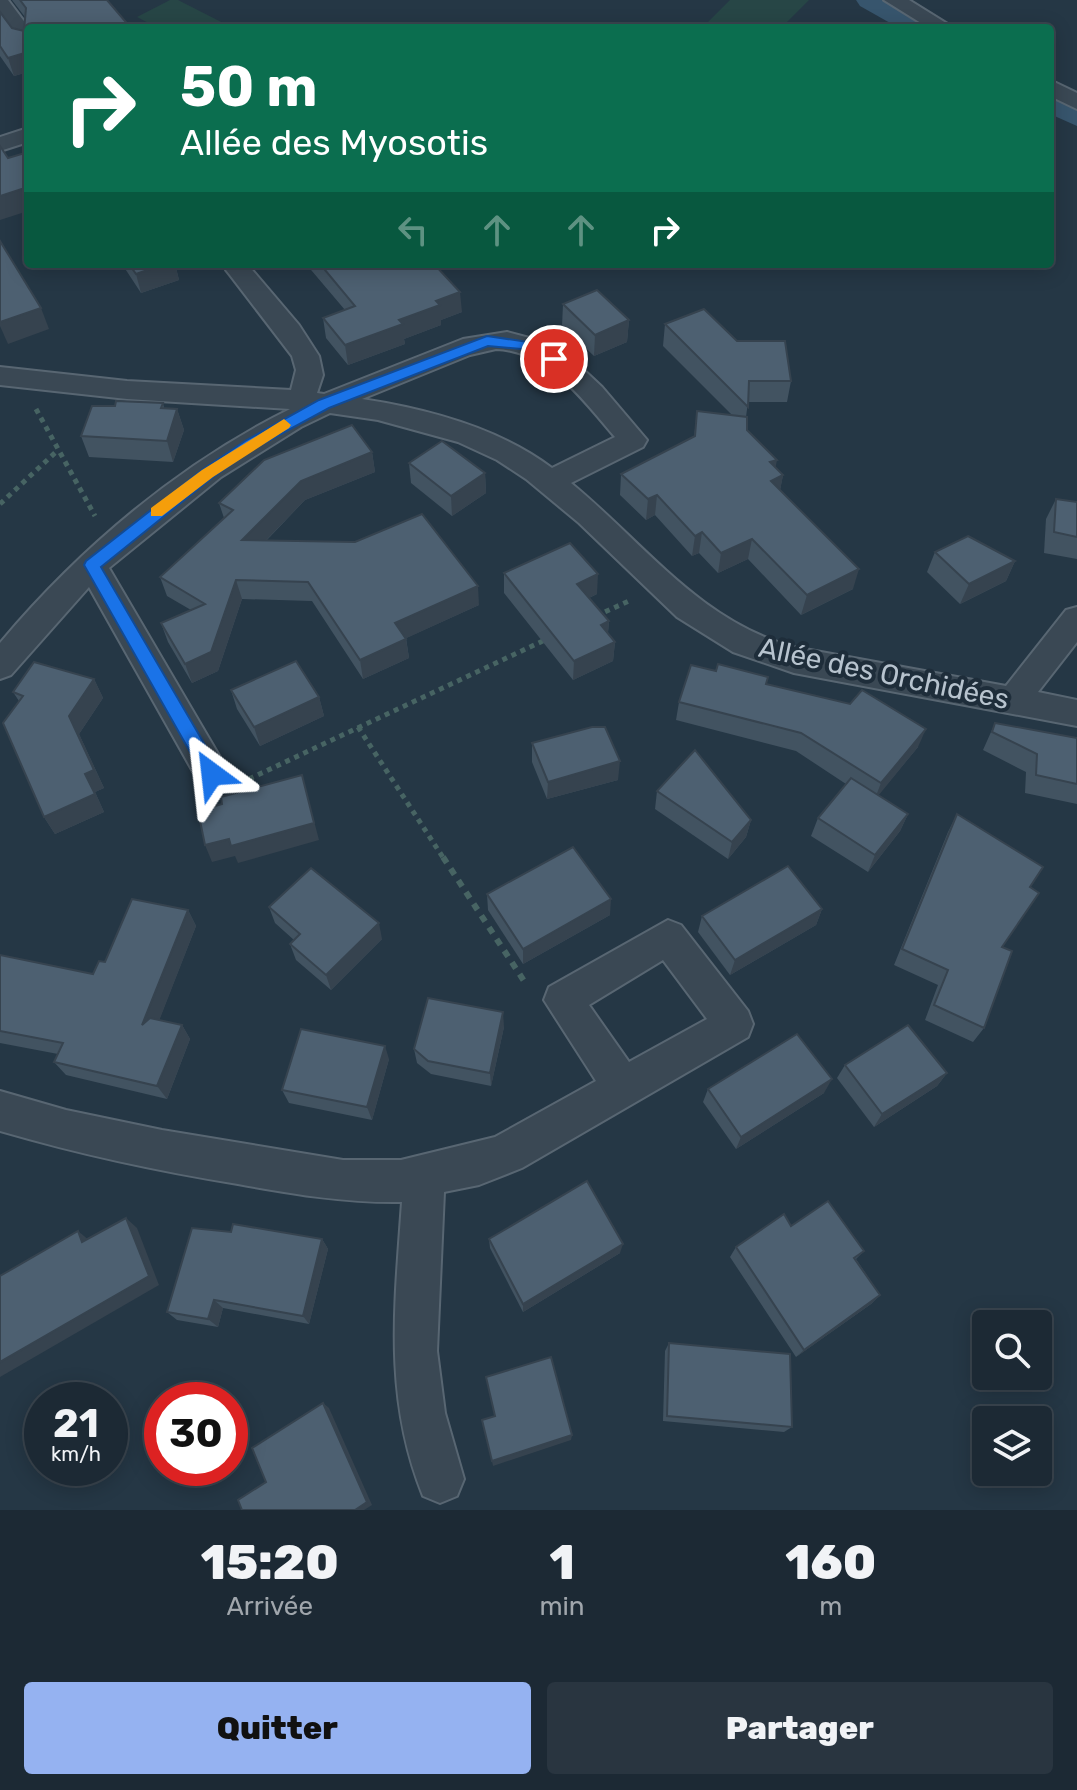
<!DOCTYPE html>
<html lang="fr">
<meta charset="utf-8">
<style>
:root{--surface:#1c2934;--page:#293540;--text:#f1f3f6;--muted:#a0a6ac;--line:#3a454f;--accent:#95b2f1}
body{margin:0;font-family:Rubik,sans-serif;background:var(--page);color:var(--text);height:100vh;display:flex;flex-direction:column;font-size:30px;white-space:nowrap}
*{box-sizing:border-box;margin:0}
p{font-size:26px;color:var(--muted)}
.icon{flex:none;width:44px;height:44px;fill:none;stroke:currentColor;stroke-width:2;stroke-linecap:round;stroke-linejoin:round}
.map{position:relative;height:1510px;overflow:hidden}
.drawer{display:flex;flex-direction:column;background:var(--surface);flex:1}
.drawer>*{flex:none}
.banner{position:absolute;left:24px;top:24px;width:1030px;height:244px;border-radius:8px;box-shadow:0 4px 20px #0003,0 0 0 2px var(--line);background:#0b6e4f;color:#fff;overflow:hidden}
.buttons{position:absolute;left:972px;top:1310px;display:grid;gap:16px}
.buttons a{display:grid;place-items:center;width:80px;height:80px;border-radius:8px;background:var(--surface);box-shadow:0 4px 20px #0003,0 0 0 2px var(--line);font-size:40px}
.speed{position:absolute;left:24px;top:1382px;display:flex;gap:16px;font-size:40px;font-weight:700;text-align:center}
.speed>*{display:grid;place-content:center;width:104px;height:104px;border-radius:50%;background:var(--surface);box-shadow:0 4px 20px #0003,0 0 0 2px var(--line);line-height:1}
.speed small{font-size:20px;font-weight:400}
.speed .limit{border:12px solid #d22;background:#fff;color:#111}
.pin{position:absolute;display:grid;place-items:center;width:68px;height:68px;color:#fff;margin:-34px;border:4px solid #fff;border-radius:50%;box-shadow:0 2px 8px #0007}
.me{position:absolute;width:88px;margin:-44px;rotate:330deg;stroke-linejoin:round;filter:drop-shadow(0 0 6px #0008)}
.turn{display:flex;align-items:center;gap:28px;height:168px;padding:0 24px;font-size:36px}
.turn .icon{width:104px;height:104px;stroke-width:2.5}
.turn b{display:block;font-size:56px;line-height:68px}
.lanes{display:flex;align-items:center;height:76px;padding:0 24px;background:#0003;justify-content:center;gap:40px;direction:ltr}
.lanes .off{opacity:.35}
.eta{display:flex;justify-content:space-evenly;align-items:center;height:136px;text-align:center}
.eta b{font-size:48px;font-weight:800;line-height:56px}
.button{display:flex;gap:16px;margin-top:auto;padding:16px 24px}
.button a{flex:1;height:92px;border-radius:8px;background:var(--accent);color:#111;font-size:32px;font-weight:800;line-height:92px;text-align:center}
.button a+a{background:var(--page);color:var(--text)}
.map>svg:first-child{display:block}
.green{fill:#274646}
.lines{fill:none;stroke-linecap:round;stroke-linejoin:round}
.canal{fill:#37556d;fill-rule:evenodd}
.street-casing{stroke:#586672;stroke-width:4}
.path-far1{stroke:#476463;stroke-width:5;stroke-dasharray:5 5;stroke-linecap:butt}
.path{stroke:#476463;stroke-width:6;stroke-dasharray:7 7;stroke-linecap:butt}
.street{fill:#3a4854;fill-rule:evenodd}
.wall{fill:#425361}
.shaded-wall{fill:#36434f}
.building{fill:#4d6071;stroke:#36434f;stroke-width:2}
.route{fill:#1a73e8;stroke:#114b97;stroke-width:2}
.slow{fill:#f59e0b}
.labels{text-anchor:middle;stroke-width:8;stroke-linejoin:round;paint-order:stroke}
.street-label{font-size:28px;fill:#b7c3ce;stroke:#1e2d3a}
</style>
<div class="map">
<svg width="1077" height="1510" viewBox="0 0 1077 1510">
<rect width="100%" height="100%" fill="#253745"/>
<g class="green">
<path d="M170 0H178L233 28H158L137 17Z"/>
<path d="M730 0H809L781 28H702Z"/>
</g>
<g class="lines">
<g class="canal">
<path d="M856 0H888L928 22 932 28H899L860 6Z"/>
<path d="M1050 93 1077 105V126L1050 114Z"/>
</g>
<g class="street-casing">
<g id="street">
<path d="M0 0H8L29 28 28 47 21 45 0 17Z"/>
<path d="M884 0H909L954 28H929Z"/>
<path d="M1050 80 1077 93V109L1050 96Z"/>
<path d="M28 128V142L0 151V137Z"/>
<path d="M230 265H248L299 325 319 356 323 375 317 393 324 394 463 339 507 332 537 340 572 359 602 387 647 440 643 447 571 483C643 542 700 622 794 647L1006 686 1066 610 1077 607V642L1038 692 1077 700V726L794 673 733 652 677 617 579 523 526 479 497 460 458 442 378 420 330 413 301 427 221 477 109 568 224 764 229 774 224 784 212 788 200 784 89 587 11 675 0 679V643C79 549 179 464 290 409L127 399 0 385V367L127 381 291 390 296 370 292 356 230 275 226 270ZM496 349C549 351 583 400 615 437L552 468C499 428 428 409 362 399L470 355Z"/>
<path d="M668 920 681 925 748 1011 753 1024 748 1037 522 1168 479 1185 444 1192 437 1351 445 1413 464 1479 457 1496 440 1503 423 1496C383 1397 395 1304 402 1202 346 1203 293 1194 238 1184 157 1171 79 1154 0 1131V1091L66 1110 162 1130 343 1160H401L495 1137 596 1081 544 1000 549 987ZM663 960 707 1019 629 1062 589 1005Z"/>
</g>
</g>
<g class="path-far1">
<path d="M36 409 95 516"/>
<path d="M0 504 58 450"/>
<path d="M596 616 631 600"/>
<path d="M358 727 444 859"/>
<path d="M249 779 547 639"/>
</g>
<path class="path" d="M443 857 526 984"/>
<use href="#street" class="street"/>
</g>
<g class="wall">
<path d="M12 0H107L28 28V72L14 76 0 56V12L12 28 24 31 25 17Z"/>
<path d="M122 264H175L179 280 141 293Z"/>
<path d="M306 264H434L462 312 441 320V325L404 339 405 344 348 365 326 338 323 318 345 310Z"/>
<path d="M563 304 629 320 627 342 594 356 562 326Z"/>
<path d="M665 324 737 341 791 381 787 402H748L746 417 747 430 775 467 783 475 780 490 853 589 801 615 748 559 718 573 699 553 692 556 655 515 646 520 620 495 621 474 694 437 697 411 732 415 663 346Z"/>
<path d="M163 403 164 408 177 409 184 430 173 462 89 457 81 436 115 406Z"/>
<path d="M372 452 375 472 305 500 266 541 479 605 406 638 409 658 363 679 312 601 242 599 218 671 192 683 168 642 161 623 191 610 167 596 160 577 224 518 219 503Z"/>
<path d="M409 463 485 473 486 493 452 516 411 483Z"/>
<path d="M1056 499 1077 502V559L1044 553 1046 519Z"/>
<path d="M935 552 1015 561 1006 581 960 604 927 572Z"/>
<path d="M504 573 597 594 589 598 609 621 608 633 615 642 613 661 573 680 504 593Z"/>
<path d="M94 679 103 698 79 734 104 788 95 792 104 812 55 834 44 817 19 701 13 692Z"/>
<path d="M766 684 918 747 878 795 908 814 900 831 868 872 811 836 818 818 846 784 796 751 676 720 679 702Z"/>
<path d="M231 690 319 697 324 716 260 746 237 709Z"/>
<path d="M995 723 1077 738V804L1025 793 1026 772 983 750Z"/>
<path d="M532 743 618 780 547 799 532 762Z"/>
<path d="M657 791 751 820 746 837 728 859 655 809Z"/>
<path d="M957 814 1030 887 1002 947 984 1028 973 1042 925 1020 938 985 894 965 948 832Z"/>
<path d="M487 894 610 915 523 964 488 910Z"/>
<path d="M269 907 382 939 331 990 296 960 290 944 294 940 275 923Z"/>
<path d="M822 909 816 925 730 975 698 932 702 916Z"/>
<path d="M188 910 196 926 159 1020 182 1025 190 1039 167 1099 66 1075 54 1062 58 1054 0 1043V955L93 974 105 962Z"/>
<path d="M504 1027 491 1086 431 1074 417 1063 414 1049Z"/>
<path d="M389 1059 372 1120 289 1103 282 1090Z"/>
<path d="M845 1065 947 1073 937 1086 874 1127 837 1078Z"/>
<path d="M708 1089 824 1093 736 1149 703 1102Z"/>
<path d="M791 1226 864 1251 856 1259 880 1295 871 1304 796 1357 730 1257 736 1247Z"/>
<path d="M231 1232 322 1239 328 1249 309 1324 223 1308 218 1327 177 1320 167 1312Z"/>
<path d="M489 1239 620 1253 523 1312 490 1248Z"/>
<path d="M669 1343 792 1427 784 1432 663 1421 665 1351Z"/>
</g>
<g class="shaded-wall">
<path d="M28 52V72L14 76 8 58Z"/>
<path d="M28 187V211L0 220V196Z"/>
<path d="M165 264H175L179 280 141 293 136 274Z"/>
<path d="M460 292 462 312 441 320V325L404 339 405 344 348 365 345 345 399 320 436 301Z"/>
<path d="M41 308 49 329 8 344 0 326V322Z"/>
<path d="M629 320 627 342 594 356 595 335Z"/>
<path d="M177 409 184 430 173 462 167 441Z"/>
<path d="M372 452 375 472 305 500 248 559 242 540 301 481Z"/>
<path d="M777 460 773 480 783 475 779 496 767 501 770 462Z"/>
<path d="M485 473 486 493 452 516 451 496Z"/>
<path d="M657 495 655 515 646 520 648 499Z"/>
<path d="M702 532 699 553 692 556 695 536Z"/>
<path d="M752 539 748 559 718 573 721 553Z"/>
<path d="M1015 561 1006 581 960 604 969 584Z"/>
<path d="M859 569 853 589 801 615 807 595Z"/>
<path d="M598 574 597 594 576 604 577 584Z"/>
<path d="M236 580 242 599 218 671 192 683 185 664Z"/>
<path d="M478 586 479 605 398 642 395 623Z"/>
<path d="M609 621 607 641 601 625Z"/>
<path d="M406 639 409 658 363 679 360 660Z"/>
<path d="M615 642 613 661 573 680 574 661Z"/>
<path d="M94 679 103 698 79 734 104 788 95 792 104 812 55 834 44 817 85 774 69 716Z"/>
<path d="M319 697 324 716 260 746 254 727Z"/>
<path d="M926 729 918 747 874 801 881 783Z"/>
<path d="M620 761 618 780 547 799 548 782Z"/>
<path d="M302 775 319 840 238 863 235 856 212 862 205 845Z"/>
<path d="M908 814 900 831 868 872 875 855Z"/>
<path d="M751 820 746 837 728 859 732 842Z"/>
<path d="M611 899 610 915 523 964V949Z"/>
<path d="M822 909 816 925 730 975 735 960Z"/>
<path d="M188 910 196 926 152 1039 142 1025Z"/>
<path d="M379 923 382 939 331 990 326 975Z"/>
<path d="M503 1012 504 1027 491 1086 490 1073Z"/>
<path d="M182 1025 190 1039 167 1099 157 1086Z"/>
<path d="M385 1046 389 1059 372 1120 367 1107Z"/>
<path d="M947 1073 937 1086 874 1127 882 1114Z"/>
<path d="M832 1079 824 1093 736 1149 741 1137Z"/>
<path d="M126 1218 137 1228 159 1285 0 1377V1362Z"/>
<path d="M78 1231 90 1241 82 1242Z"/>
<path d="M322 1239 328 1249 309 1324 303 1316Z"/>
<path d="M623 1244 620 1253 523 1312V1304Z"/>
<path d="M880 1295 871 1304 796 1357 804 1350Z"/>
<path d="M214 1300 223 1308 218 1327 208 1319Z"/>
<path d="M323 1403 329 1408 372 1505 364 1510H355Z"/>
<path d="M572 1435 571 1440 493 1466 492 1461Z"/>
</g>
<g class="building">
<path d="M20 0H107L131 28H28V52L8 58 0 46V12L12 28 24 31 26 8Z"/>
<path d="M0 146 8 158 28 152V187L0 196Z"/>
<path d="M0 241 41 308 0 322Z"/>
<path d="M129 264H165L136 274Z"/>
<path d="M320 264H434L460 292 436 301 440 305 399 320 403 324 345 345 323 318 355 306Z"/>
<path d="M597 290 629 320 595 335 563 304Z"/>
<path d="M704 309 737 341H785L791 381H749L748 407 665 324Z"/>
<path d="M116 401 163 403 161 408 177 409 167 441 81 436 92 406H115Z"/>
<path d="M697 411 747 417V430L777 460 770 462 783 475 771 481 859 569 807 595 752 539 721 553 702 532 695 536 657 495 648 499 621 474 695 436Z"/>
<path d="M352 425 372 452 301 481 242 540 355 542 422 514 478 586 395 623 406 639 360 660 308 582 236 580 211 652 185 664 161 623 205 604 160 577 233 510 219 503 264 460Z"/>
<path d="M442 441 485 473 451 496 409 463Z"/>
<path d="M1056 499 1077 502V537L1054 532Z"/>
<path d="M968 536 1015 561 969 584 935 552Z"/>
<path d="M570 543 598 574 577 584 609 621 601 625 615 642 574 661 504 573Z"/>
<path d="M296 661 319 697 254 727 231 690Z"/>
<path d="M34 662 94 679 69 716 94 770 85 774 95 794 44 817 3 723 23 696 13 692Z"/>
<path d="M718 664 768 677 766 684 850 704 862 690 926 729 881 783 801 733 679 702 691 665 716 671Z"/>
<path d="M995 723 1077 738V784L1036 775 1037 754 992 732Z"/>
<path d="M592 727H605L620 761 548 782 532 743Z"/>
<path d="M695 750 751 820 732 842 657 791Z"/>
<path d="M302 775 314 823 231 846 229 839 205 845 198 811 222 804 221 797Z"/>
<path d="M851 778 908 814 875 855 818 818Z"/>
<path d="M957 814 1043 867 1030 887 1039 893 1002 947 1012 951 984 1028 934 1005 948 970 902 949Z"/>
<path d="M573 847 611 899 523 949 487 894Z"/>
<path d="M788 866 822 909 735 960 702 916Z"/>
<path d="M311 868 379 923 326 975 290 944 300 934 269 907Z"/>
<path d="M132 899 188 910 142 1025 150 1018 182 1025 157 1086 54 1062 63 1043 0 1031V955L93 974 99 961 105 962Z"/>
<path d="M428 998 503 1012 490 1073 428 1061 414 1049Z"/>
<path d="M908 1025 947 1073 882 1114 845 1065Z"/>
<path d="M301 1029 385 1046 367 1107 282 1090Z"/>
<path d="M797 1034 832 1079 741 1137 708 1089Z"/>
<path d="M587 1181 623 1244 523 1304 489 1239Z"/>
<path d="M828 1201 864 1251 854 1258 880 1295 804 1350 736 1247 784 1214 791 1226Z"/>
<path d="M126 1218 149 1276 0 1362V1276L78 1231 82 1242Z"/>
<path d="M233 1224 322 1239 303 1316 214 1300 208 1319 167 1312 192 1228 231 1232Z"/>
<path d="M669 1343 790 1354 792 1427 667 1416Z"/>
<path d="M551 1357 572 1435 492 1461 482 1420 495 1416 486 1377Z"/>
<path d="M323 1403 367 1502 355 1510H242L238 1500 266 1482 252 1448Z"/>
</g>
<path class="route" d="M487 336 528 342 562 359 554 363 521 349 488 346 329 408 255 448 213 477 101 567 222 774 219 780H206L84 565 86 561 202 470 245 441 319 400Z"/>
<path class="slow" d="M284 419 291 425 289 428 213 477 162 516H151V508L202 470Z"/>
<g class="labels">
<g class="street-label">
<text transform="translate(884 673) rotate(12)" y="10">Allée des Orchidées</text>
</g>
</g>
</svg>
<div class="buttons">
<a><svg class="icon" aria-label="search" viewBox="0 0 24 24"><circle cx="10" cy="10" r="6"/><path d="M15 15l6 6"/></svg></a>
<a><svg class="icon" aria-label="layers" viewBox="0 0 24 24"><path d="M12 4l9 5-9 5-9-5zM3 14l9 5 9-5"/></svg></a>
</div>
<div class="speed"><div>21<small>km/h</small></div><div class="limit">30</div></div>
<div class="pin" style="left:554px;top:359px;background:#d93025"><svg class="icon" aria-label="arrive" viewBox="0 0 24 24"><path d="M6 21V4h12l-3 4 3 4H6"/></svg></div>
<svg class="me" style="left:212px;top:774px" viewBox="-20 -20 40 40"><path d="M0-17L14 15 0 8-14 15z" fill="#1a73e8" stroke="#fff" stroke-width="4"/></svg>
<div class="banner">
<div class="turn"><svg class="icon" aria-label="right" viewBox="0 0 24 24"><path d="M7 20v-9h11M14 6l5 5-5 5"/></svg><div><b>50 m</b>Allée des Myosotis</div></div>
<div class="lanes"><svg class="icon off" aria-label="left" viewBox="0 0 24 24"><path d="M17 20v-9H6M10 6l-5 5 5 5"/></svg><svg class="icon off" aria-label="ahead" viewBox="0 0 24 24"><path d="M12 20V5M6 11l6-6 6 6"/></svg><svg class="icon off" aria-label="ahead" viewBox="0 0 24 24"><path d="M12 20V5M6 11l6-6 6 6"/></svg><svg class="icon" aria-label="right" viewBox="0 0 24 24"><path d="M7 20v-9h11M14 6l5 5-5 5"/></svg></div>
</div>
</div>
<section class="drawer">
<div class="eta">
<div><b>15:20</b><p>Arrivée</p></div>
<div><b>1</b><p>min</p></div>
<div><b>160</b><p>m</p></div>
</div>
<div class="button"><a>Quitter</a><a>Partager</a></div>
</section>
